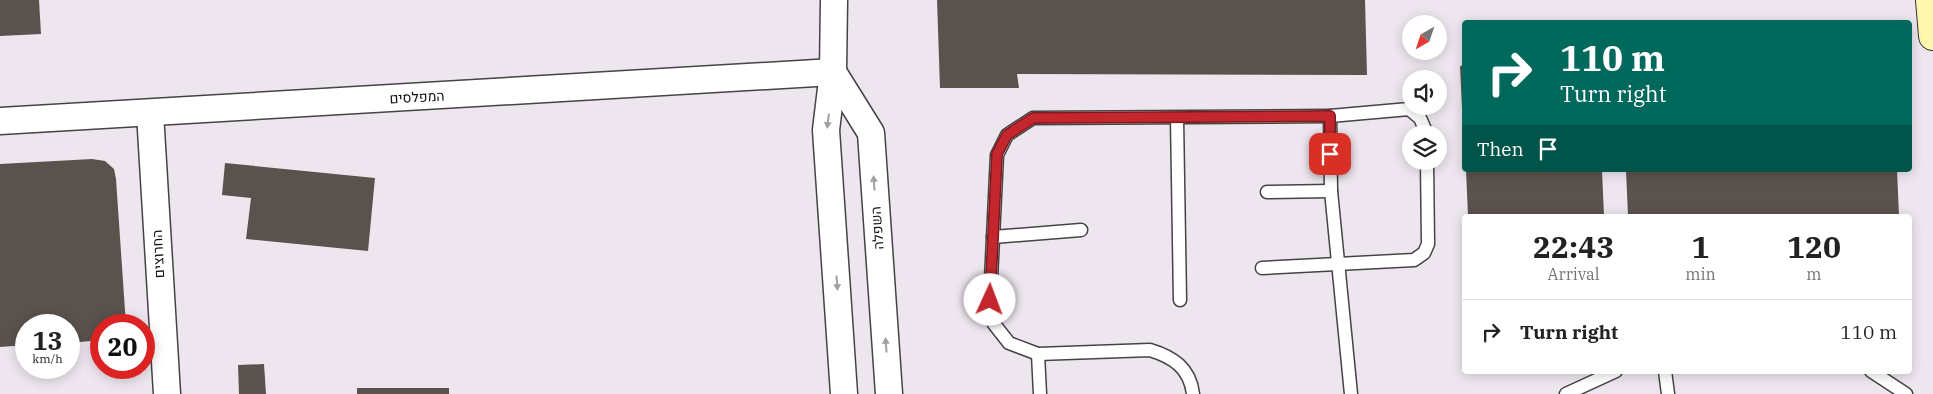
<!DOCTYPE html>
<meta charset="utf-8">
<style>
:root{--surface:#fff;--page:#f6f6f6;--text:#222;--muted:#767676;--line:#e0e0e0}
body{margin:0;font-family:"IBM Plex Serif",Heebo,serif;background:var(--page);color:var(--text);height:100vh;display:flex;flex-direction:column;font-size:19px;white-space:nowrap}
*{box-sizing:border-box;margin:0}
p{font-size:16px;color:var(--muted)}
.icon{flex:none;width:28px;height:28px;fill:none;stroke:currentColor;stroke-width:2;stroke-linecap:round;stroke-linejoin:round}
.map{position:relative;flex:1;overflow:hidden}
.panel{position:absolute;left:1462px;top:214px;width:450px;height:160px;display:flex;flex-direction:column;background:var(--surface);border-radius:5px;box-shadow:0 2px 12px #0003}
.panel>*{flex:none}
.top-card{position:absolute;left:1462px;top:20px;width:450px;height:152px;border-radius:5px;box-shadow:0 2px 12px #0003;background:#00695c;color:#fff;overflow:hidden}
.needle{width:32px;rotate:219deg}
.controls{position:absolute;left:1402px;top:15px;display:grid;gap:10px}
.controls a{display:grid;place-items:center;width:45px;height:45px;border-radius:50%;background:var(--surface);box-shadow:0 2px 12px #0003;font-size:25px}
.speed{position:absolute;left:15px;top:314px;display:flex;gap:10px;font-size:25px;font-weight:700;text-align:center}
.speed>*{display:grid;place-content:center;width:65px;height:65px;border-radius:50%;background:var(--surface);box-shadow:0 2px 12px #0003;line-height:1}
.speed small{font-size:12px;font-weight:400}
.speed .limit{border:8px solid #d22;background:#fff;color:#111}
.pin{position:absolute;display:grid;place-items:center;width:42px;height:42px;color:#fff;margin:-21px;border-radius:10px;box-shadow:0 2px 8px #0006}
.me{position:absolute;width:55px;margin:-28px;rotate:2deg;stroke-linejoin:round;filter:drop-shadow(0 0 4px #0008)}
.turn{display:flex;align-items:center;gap:18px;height:105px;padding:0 15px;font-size:22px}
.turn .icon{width:65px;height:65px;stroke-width:2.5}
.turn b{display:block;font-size:35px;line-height:42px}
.then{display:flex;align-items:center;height:48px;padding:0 15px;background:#0003;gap:10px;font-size:19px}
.eta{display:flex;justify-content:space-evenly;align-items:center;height:85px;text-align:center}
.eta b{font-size:30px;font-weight:800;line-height:35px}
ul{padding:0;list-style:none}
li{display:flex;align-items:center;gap:15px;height:65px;padding:0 15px;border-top:1px solid var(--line)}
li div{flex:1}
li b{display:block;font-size:19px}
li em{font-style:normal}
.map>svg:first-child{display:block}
.industrial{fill:#eee6ef;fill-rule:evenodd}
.building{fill:#5a524d}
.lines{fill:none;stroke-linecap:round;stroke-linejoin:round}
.lane-casing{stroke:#444;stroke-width:15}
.street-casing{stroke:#444;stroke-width:29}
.secondary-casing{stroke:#333;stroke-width:30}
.lane{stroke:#fff;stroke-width:12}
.street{stroke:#fff;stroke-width:26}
.secondary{stroke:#fff6b0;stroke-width:28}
.oneway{fill:#a0a0a0}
.route-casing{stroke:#7f191e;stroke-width:12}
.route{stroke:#c4262e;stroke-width:9}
.labels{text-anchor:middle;stroke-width:5;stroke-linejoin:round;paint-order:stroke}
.street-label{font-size:14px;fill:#111;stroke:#fff}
</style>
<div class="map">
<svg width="1933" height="394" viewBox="0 0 1933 394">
<rect width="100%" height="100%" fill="#fffdf5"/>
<path class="industrial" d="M0 0H1933V394H0ZM1465 22H1910V170H1465ZM1411 24H1439V51H1411ZM1411 79H1439V106H1411ZM1411 134H1439V161H1411ZM1465 216H1910V371H1465ZM26 325H69V368H26ZM101 325H144V368H101Z"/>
<g class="building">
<path d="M0 0H39L41 34 0 36Z"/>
<path d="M937 0H1365L1367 75 1017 74 1019 88H940Z"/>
<path d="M1465 65V130H1463L1460 66Z"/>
<path d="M92 159 105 161 114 169 116 179 126 325H101V340L69 343V325H26V345L0 347V164Z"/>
<path d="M225 163 375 178 368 251 246 239 251 198 222 195Z"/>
<path d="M1466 170H1602L1604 216H1468Z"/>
<path d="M1626 170H1897L1899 216H1628Z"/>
<path d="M264 364 266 394H239L238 365Z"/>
<rect x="357" y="388" width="92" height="6"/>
</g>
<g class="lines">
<g class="lane-casing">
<g id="lane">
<path d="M1177 118 1180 300"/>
<path d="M1267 192 1331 191"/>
<path d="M993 237 1081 230"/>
<path d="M1262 268 1414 260 1424 253 1428 244 1427 161"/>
<path d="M1038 354 1040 394"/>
<path d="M1665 371 1668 394"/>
<path d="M1871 371 1906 394"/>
<path d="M1193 394C1190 368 1173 357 1150 350L1038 354 1009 343 994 324 990 300 997 155 1007 135 1033 118 1330 116"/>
<path d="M1351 394 1331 191 1330 116 1409 109 1420 118 1427 134"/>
<path d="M1566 394 1616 371"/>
</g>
</g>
<g class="street-casing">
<g id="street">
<path d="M834 0 833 72 826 130 844 394"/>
<path d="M833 72 871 133 889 394"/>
<path d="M150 113 167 394"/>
<path d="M0 121 833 72"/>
</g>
</g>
<g class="secondary-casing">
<path id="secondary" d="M1930 0 1933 36"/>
</g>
<use href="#lane" class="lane"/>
<use href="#street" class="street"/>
<use href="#secondary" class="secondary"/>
</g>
<defs><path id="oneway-solid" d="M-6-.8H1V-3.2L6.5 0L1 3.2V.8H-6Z" transform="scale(1.25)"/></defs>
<g class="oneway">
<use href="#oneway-solid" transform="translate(828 121) rotate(97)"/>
<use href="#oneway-solid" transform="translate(874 183) rotate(-94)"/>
<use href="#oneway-solid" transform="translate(837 283) rotate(86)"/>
<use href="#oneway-solid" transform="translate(886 345) rotate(-94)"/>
</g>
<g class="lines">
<g class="route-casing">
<path id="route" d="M990 300 997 154 1007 135 1033 118 1330 116V154"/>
</g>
<use href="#route" class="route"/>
</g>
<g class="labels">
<g class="street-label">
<text transform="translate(417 97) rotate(-3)" y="5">המפלסים</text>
<text transform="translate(877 228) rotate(-94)" y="5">השפלה</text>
<text transform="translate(158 254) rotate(-93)" y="5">החרוצים</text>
</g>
</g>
</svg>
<div class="controls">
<a><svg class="needle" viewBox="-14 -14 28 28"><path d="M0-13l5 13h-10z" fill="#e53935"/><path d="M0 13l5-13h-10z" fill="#767676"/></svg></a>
<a><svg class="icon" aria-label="sound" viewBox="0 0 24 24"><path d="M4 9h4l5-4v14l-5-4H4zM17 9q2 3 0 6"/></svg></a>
<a><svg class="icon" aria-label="layers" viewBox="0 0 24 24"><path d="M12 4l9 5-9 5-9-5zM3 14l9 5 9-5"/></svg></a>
</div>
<div class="speed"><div>13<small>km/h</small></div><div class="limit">20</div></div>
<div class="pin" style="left:1330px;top:154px;background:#d93025"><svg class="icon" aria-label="arrive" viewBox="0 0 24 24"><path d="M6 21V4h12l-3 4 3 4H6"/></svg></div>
<svg class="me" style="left:990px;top:300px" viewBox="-20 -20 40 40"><circle r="19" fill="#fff"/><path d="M0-13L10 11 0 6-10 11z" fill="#c4262e"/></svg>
<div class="top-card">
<div class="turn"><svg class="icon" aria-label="right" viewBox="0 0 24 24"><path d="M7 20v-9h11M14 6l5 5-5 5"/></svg><div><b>110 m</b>Turn right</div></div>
<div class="then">Then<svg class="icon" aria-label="arrive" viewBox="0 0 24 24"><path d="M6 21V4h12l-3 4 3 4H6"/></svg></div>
</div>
<section class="panel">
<div class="eta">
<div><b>22:43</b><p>Arrival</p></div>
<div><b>1</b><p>min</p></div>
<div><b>120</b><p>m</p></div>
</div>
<ul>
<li><svg class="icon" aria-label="right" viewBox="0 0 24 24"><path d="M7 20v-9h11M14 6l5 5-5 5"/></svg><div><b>Turn right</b></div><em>110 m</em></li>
</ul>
</section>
</div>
